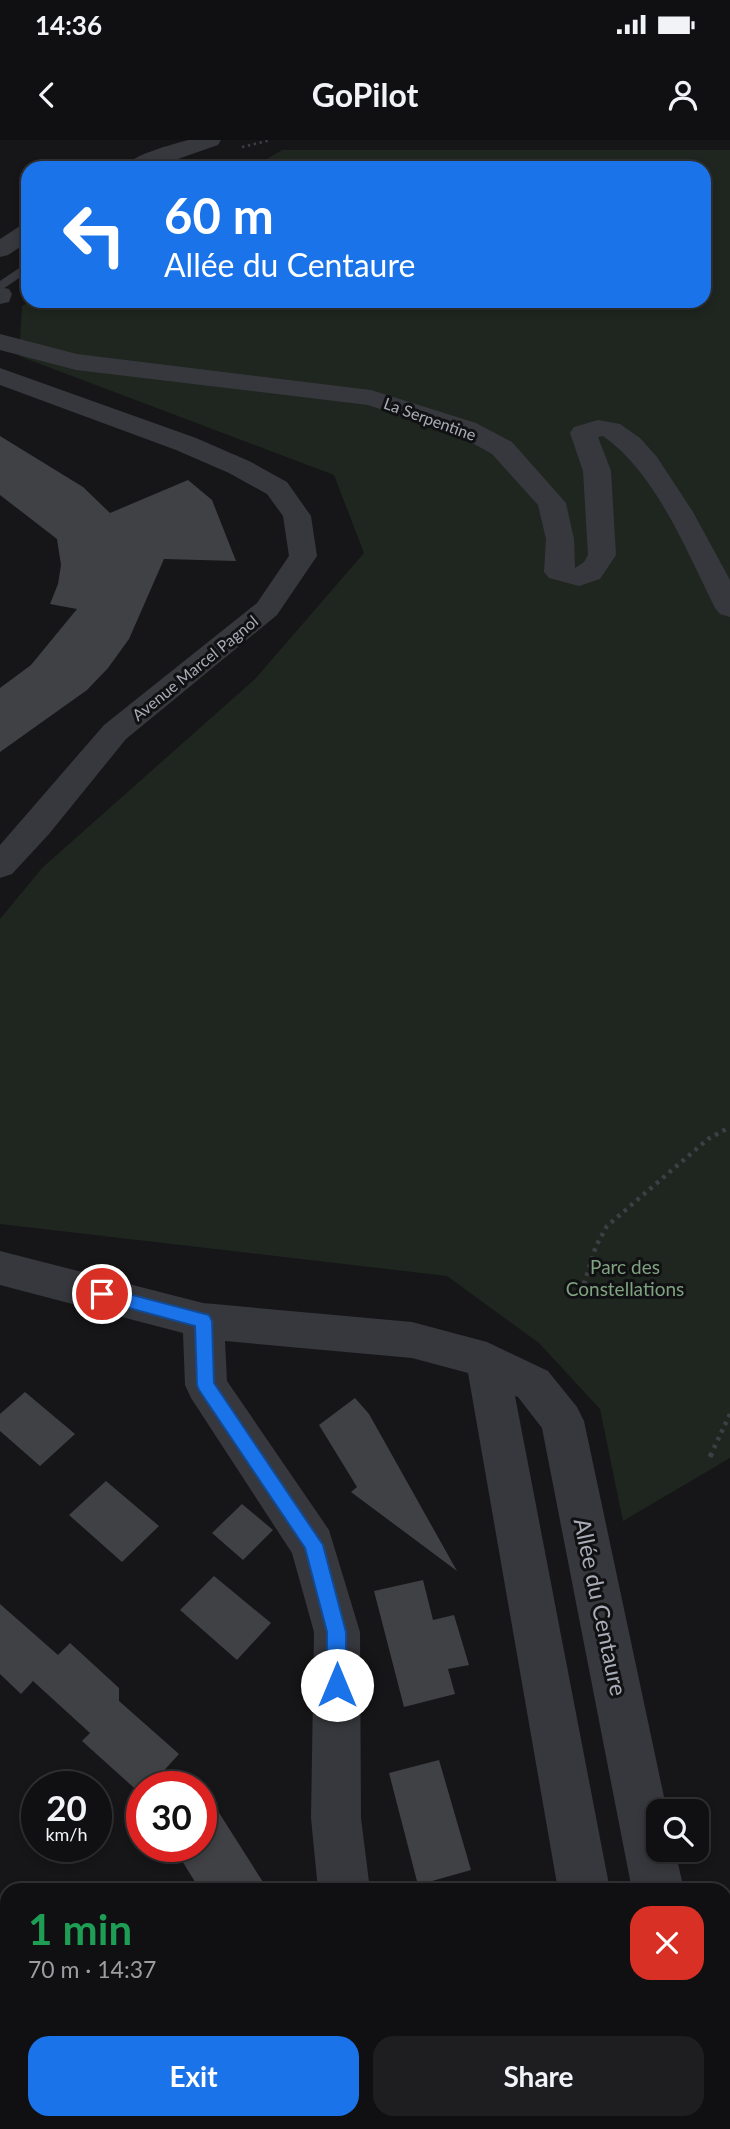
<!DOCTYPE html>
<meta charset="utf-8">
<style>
:root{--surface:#101012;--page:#1e1e20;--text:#f1f3f6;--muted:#9c9d9f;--line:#303032;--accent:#1a73e8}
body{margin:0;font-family:Lato,sans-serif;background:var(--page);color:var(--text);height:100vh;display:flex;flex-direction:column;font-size:26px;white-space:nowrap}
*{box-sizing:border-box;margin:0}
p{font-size:23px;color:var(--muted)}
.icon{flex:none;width:38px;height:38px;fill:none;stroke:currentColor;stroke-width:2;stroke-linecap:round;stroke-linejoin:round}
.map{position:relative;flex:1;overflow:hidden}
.panel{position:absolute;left:0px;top:1743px;width:732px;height:247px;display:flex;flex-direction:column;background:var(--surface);border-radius:21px 21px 0 0;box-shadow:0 4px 10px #0003,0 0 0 2px var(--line)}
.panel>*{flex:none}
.hud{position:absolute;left:21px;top:21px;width:690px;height:147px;border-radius:21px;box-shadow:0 4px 10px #0003,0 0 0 2px var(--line);background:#1a73e8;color:#fff;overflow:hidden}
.tools{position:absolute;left:646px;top:1659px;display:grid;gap:14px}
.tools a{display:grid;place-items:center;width:63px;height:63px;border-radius:14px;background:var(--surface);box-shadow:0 4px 10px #0003,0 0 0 2px var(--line);font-size:35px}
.speed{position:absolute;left:21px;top:1631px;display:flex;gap:14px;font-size:35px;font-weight:700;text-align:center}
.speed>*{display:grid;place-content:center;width:91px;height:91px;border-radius:50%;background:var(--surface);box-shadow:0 4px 10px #0003,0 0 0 2px var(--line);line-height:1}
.speed small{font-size:18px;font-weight:400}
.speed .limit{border:10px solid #d22;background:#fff;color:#111}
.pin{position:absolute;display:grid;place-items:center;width:60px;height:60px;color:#fff;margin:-30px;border:4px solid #fff;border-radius:50%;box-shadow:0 2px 7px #0007}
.me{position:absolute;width:77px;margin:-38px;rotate:0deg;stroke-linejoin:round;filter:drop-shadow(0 0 5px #0008)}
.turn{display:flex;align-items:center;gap:24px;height:147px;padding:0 28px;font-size:32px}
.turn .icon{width:91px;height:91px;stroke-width:2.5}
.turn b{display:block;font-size:49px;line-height:60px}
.round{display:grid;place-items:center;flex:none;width:74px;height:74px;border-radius:21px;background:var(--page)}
.head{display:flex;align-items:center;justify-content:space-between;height:119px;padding:0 28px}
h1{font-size:42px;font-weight:700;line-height:52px;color:#1e9e55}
.primary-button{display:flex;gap:14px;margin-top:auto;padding:14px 28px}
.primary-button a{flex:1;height:80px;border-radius:21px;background:var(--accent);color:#fff;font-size:28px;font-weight:700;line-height:80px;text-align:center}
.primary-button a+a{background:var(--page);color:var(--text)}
.status{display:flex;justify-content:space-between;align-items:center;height:49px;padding:0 35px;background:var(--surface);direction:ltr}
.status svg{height:19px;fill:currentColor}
header{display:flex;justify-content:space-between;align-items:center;height:91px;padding:0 28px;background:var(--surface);font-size:32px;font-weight:700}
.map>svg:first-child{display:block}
.green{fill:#1e261f}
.building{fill:#404145}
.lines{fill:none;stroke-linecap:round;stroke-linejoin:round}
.path-far2{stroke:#3d3f44;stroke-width:2.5;stroke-dasharray:2.5 3.5;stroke-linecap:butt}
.path-far1{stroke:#3d3f44;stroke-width:4.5;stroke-dasharray:3.5 5;stroke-linecap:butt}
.path{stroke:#3d3f44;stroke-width:5;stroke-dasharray:4.5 7;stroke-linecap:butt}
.lane{fill:#37383d;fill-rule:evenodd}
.street{fill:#37383d;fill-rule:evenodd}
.route{fill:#1a73e8;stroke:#114b97;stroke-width:2}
.labels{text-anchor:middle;stroke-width:6;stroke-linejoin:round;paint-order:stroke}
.far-street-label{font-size:16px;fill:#a8adb8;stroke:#111113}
.park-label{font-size:19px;fill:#7fa381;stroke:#111113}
.near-street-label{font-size:23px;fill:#a8adb8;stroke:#111113}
</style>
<div class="status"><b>14:36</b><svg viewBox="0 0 49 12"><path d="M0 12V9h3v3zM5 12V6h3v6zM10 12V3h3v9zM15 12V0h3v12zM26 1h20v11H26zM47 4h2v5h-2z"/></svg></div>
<header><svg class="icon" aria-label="back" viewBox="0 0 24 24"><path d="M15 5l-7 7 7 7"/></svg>GoPilot<svg class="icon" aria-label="person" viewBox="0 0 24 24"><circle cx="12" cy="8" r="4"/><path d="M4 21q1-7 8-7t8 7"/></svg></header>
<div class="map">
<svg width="730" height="1989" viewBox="0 0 730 1989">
<rect width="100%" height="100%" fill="#161618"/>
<path class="green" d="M282 10H730V1318L623 1381 600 1269 539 1203 447 1136 0 1084V779L42 728 255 539 364 413 334 335 19 216 22 166 30 161H704V28H252Z"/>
<g class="building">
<path d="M0 296 83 347 110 373 188 340 212 360 236 421 164 419 129 499 108 528 87 550 0 612V548L31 525 77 469 50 464 58 444 61 425 57 399 0 355Z"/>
<path d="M25 1252 75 1294 40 1326 0 1291V1274Z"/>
<path d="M355 1258 369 1274 457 1431 351 1352 357 1347 319 1285Z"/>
<path d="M106 1341 159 1386 122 1422 69 1375Z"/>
<path d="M242 1364 273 1390 243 1420 212 1393Z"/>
<path d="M214 1436 271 1483 237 1520 180 1470Z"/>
<path d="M423 1440 433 1480 454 1475 469 1525 448 1529 455 1554 404 1567 374 1451Z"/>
<path d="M0 1464 58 1515 70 1503 119 1548V1561L179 1614 149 1647H142V1655L82 1601 90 1593 33 1541 21 1554 0 1534Z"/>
<path d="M439 1620 471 1730 418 1745 389 1633Z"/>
<path d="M216 1668 268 1750H200L173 1706H201V1678Z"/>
</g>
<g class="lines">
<path class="path-far2" d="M242 7 271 0"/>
<g class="path-far1">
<path d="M584 1144 596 1106 607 1086 708 999 730 987"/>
<path d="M714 1308 730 1274"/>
</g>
<g class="path">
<path d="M710 1317 715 1306"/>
<path d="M189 1989 197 1983"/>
</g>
<g class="lane">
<path d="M159 13H167L186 28H173L159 17Z"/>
<path d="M28 122V132L0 151V141Z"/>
</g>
<g class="street">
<path d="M188 0H221L218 5 152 28H123C133 14 171 5 188 0Z"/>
<path d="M28 84V102L8 115 0 117V99L20 86Z"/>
<path d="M0 147 9 149 12 154 9 162 0 164Z"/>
<path d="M0 194 77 214 371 250 476 283 512 302 566 363 574 399 575 428 584 422 588 415 583 331 570 293 574 287 598 280 620 284 640 298 657 317 693 372 730 440V477L720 474 715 468C687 412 656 333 603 296L598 297 611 331 616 415 600 439 579 446 549 438 544 432 546 399 538 365 492 314 458 295 368 265 76 230 0 210Z"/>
<path d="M0 228 196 298 249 321 287 342 311 376 317 416 277 475 126 599 49 694 12 734 0 738V705L104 585 257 463 289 416 283 376 267 354 229 333 176 310 0 245Z"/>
<path d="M0 1111 203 1163 412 1182 487 1202 548 1231 577 1267 584 1281 667 1671H658V1710H675L684 1750H632L542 1288 518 1257 515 1256 610 1750H558L468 1233 412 1218 225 1201 227 1241 329 1390 360 1492 361 1678 370 1750H318L311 1678 314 1492 292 1413 191 1258 185 1245 183 1193 0 1145Z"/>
<path d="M724 1963 730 1974V1989H679V1983H724Z"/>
<path d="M293 1983H348L346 1989H290Z"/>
<path d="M602 1983H657L659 1989H603Z"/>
</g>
</g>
<path class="route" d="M102 1147 209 1175 212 1181 214 1243 323 1405 346 1492V1545L344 1552 337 1555 330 1552 327 1545V1492L305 1408 199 1250 197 1245 195 1186 96 1159 93 1154 96 1149Z"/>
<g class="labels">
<g class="far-street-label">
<text transform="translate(430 279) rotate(20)" y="6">La Serpentine</text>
<text transform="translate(195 528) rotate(-39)" y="6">Avenue Marcel Pagnol</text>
</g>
<g class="park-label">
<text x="625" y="1134">Parc des<tspan x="625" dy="22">Constellations</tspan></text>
</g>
<g class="near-street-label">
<text transform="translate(600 1467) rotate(78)" y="8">Allée du Centaure</text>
</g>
</g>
</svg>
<div class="tools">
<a><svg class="icon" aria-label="search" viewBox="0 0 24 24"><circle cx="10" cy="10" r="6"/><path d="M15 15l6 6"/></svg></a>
</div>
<div class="speed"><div>20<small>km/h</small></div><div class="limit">30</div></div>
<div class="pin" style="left:102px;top:1154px;background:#d93025"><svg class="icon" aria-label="arrive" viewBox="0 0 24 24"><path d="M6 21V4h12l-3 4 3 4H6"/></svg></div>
<svg class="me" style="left:337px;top:1545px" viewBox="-20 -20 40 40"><circle r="19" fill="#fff"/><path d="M0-13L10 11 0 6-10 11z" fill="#1a73e8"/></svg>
<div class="hud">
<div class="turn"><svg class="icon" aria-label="left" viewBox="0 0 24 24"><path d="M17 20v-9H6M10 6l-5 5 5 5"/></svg><div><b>60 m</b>Allée du Centaure</div></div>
</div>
<section class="panel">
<div class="head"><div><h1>1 min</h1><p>70 m · 14:37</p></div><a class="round" style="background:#d93025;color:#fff"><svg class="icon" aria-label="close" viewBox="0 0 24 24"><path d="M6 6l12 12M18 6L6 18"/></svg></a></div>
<div class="primary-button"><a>Exit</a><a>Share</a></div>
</section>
</div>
